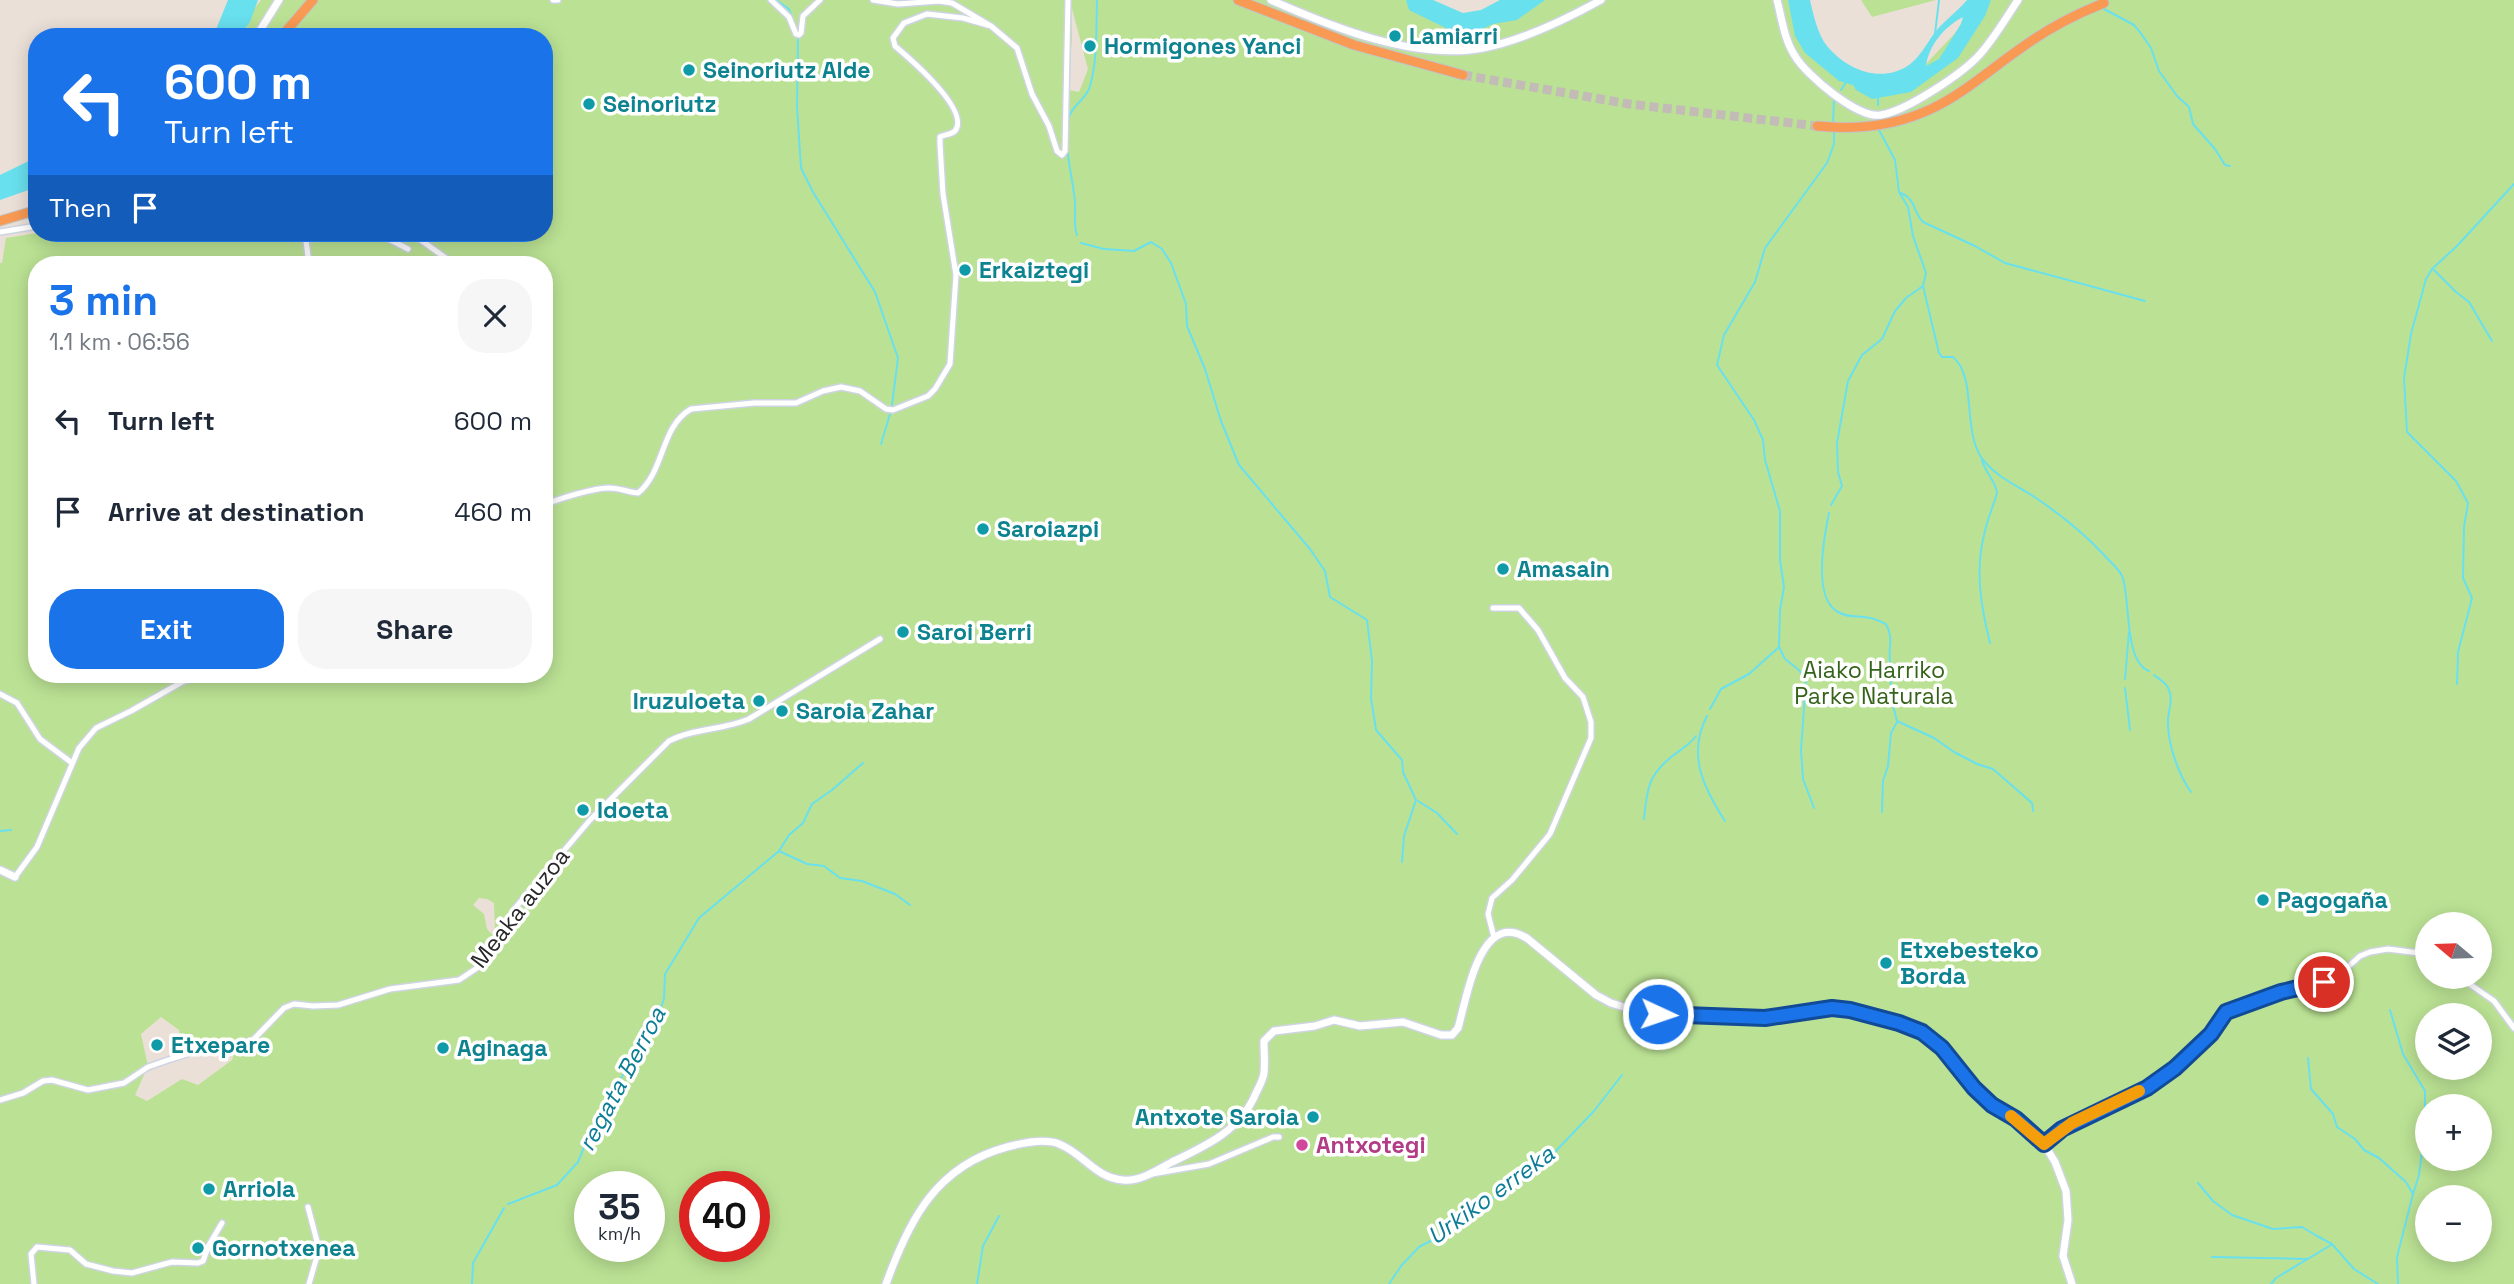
<!DOCTYPE html>
<meta charset="utf-8">
<style>
:root{--surface:#fff;--page:#f6f6f7;--text:#1f2937;--muted:#747a83;--accent:#1a73e8}
body{margin:0;font-family:"Space Grotesk",sans-serif;background:var(--page);color:var(--text);height:100vh;display:flex;flex-direction:column;font-size:26px;white-space:nowrap}
*{box-sizing:border-box;margin:0}
p{font-size:23px;color:var(--muted)}
.icon{flex:none;width:38px;height:38px;fill:none;stroke:currentColor;stroke-width:2;stroke-linecap:round;stroke-linejoin:round}
.map{position:relative;flex:1;overflow:hidden}
.details{position:absolute;left:28px;top:256px;width:525px;height:427px;display:flex;flex-direction:column;background:var(--surface);border-radius:28px;box-shadow:0 4px 18px #0003}
.details>*{flex:none}
.banner{position:absolute;left:28px;top:28px;width:525px;height:214px;border-radius:28px;box-shadow:0 4px 18px #0003;background:#1a73e8;color:#fff;overflow:hidden}
.needle{width:46px;rotate:289deg}
.fabs{position:absolute;left:2415px;top:912px;display:grid;gap:14px}
.fabs a{display:grid;place-items:center;width:77px;height:77px;border-radius:50%;background:var(--surface);box-shadow:0 4px 18px #0003;font-size:35px}
.speed{position:absolute;left:574px;top:1171px;display:flex;gap:14px;font-size:35px;font-weight:700;text-align:center}
.speed>*{display:grid;place-content:center;width:91px;height:91px;border-radius:50%;background:var(--surface);box-shadow:0 4px 18px #0003;line-height:1}
.speed small{font-size:18px;font-weight:400}
.speed .limit{border:10px solid #d22;background:#fff;color:#111}
.pin{position:absolute;display:grid;place-items:center;width:60px;height:60px;color:#fff;margin:-30px;border:4px solid #fff;border-radius:50%;box-shadow:0 2px 7px #0007}
.me{position:absolute;width:77px;margin:-38px;rotate:93deg;stroke-linejoin:round;filter:drop-shadow(0 0 5px #0008)}
.turn{display:flex;align-items:center;gap:24px;height:147px;padding:0 21px;font-size:32px}
.turn .icon{width:91px;height:91px;stroke-width:2.5}
.turn b{display:block;font-size:49px;line-height:60px}
.then{display:flex;align-items:center;height:66px;padding:0 21px;background:#0003;gap:14px;font-size:26px}
.round{display:grid;place-items:center;flex:none;width:74px;height:74px;border-radius:28px;background:var(--page)}
.summary{display:flex;align-items:center;justify-content:space-between;height:119px;padding:0 21px}
h1{font-size:42px;font-weight:700;line-height:52px;color:var(--accent)}
.primary-button{display:flex;gap:14px;margin-top:auto;padding:14px 21px}
.primary-button a{flex:1;height:80px;border-radius:28px;background:var(--accent);color:#fff;font-size:28px;font-weight:700;line-height:80px;text-align:center}
.primary-button a+a{background:var(--page);color:var(--text)}
ul{padding:0;list-style:none}
li{display:flex;align-items:center;gap:21px;height:91px;padding:0 21px}
li div{flex:1}
li b{display:block;font-size:26px}
li em{font-style:normal}
.map>svg:first-child{display:block}
.green{fill:#bbe294;fill-rule:evenodd}
.water{fill:#69e0ee;fill-rule:evenodd}
.lines{fill:none;stroke-linecap:round;stroke-linejoin:round}
.stream{stroke:#69e0ee;stroke-width:2}
.trunk-tunnel{stroke:#c3bbb5;stroke-width:9;stroke-dasharray:9 4.5;stroke-linecap:butt}
.minor-casing{stroke:#ced4e1;stroke-width:8}
.tertiary-casing{stroke:#ced4e1;stroke-width:10}
.trunk-casing{stroke:#c3c3c3;stroke-width:11}
.minor{stroke:#fff;stroke-width:5}
.tertiary{stroke:#fff;stroke-width:7}
.trunk{stroke:#f89a53;stroke-width:9}
.route-casing{stroke:#114b97;stroke-width:18}
.route{stroke:#1a73e8;stroke-width:12}
.slow{stroke:#f59e0b;stroke-width:12}
.culture-dot{fill:#0f9aa8;stroke:#fff;stroke-width:2.5}
.hotel-dot{fill:#d1479c;stroke:#fff;stroke-width:2.5}
.labels{text-anchor:middle;stroke-width:7;stroke-linejoin:round;paint-order:stroke}
.culture-label{font-size:23px;font-weight:bold;fill:#0d838f;stroke:#fff;text-anchor:start}
.park-label{font-size:23px;fill:#346319;stroke:#fff}
.street-label{font-size:23px;fill:#272727;stroke:#fff}
.hotel-label{font-size:23px;font-weight:bold;fill:#b23c85;stroke:#fff;text-anchor:start}
.water-label{font-size:24px;font-style:italic;fill:#0c7d96;stroke:#fff}
</style>
<div class="map">
<svg width="2514" height="1284" viewBox="0 0 2514 1284">
<rect width="100%" height="100%" fill="#eae0d8"/>
<g class="green">
<path d="M261 0H1415L1448 20 1523 0H1800L1809 31 1856 76 1900 79 1926 64 1956 32 1975 0H2514V1284H0V263H2L6 238 37 233H544V37H241L247 26V18ZM1071 5 1088 69 1079 92 1069 90 1072 35ZM37 264H544V674H37ZM479 898 487 899 494 903 495 931 492 934 487 929 484 914 473 905ZM2427 924H2480V976H2427ZM2427 1015H2480V1068H2427ZM161 1017 179 1030 181 1055 236 1048 232 1060 198 1085 182 1079 147 1101 135 1095 148 1066 141 1034ZM2427 1106H2480V1158H2427ZM590 1186H649V1246H590ZM695 1186H754V1246H695ZM2427 1197H2480V1250H2427Z"/>
<path d="M1861 0H1936L1872 17Z"/>
</g>
<g class="water">
<path d="M228 0H258L250 22 239 37H213Z"/>
<path d="M1406 0H1433L1463 13 1481 10 1500 0H1545L1517 20 1493 24 1472 34 1460 35 1409 10Z"/>
<path d="M1788 0H1810C1813 14 1818 35 1827 46 1847 70 1881 84 1909 65 1919 58 1926 45 1933 35 1942 22 1957 12 1967 0H1991L1985 16 1958 58 1911 92 1872 99 1856 90 1853 85 1839 81 1805 53 1795 36ZM1963 17 1961 24 1939 59 1926 66C1929 45 1944 27 1963 17Z"/>
<path d="M37 157V187L0 200V175Z"/>
</g>
<g class="lines">
<g class="stream">
<path d="M776 0 789 9 796 27"/>
<path d="M2104 9 2134 25 2140 32 2151 48 2159 71 2177 96 2189 107 2193 124 2215 149 2225 165 2230 166"/>
<path d="M1935 34 1939 0"/>
<path d="M798 36 797 107 801 168 813 192 875 292 898 358 892 405"/>
<path d="M1841 90 1846 82"/>
<path d="M1878 105V96"/>
<path d="M1833 123 1834 100"/>
<path d="M1901 193C1916 199 1913 212 1923 222L1975 246 2005 263 2145 301"/>
<path d="M1077 235C1073 224 1076 214 1075 203 1073 175 1062 145 1069 117 1072 105 1087 99 1090 86 1098 58 1096 29 1097 0"/>
<path d="M1081 243 1104 249 1134 251 1151 242 1162 249 1171 263 1186 304 1187 326 1205 369 1221 421 1239 465 1310 549 1325 571 1330 597 1367 620 1372 661 1371 698 1376 730 1402 760 1403 772 1416 800 1404 836 1402 862"/>
<path d="M2434 270 2456 292 2469 302 2492 341"/>
<path d="M1923 286 1939 353 1942 357H1953C1978 378 1961 434 1984 461 1998 478 2018 486 2036 498 2061 515 2084 533 2105 556 2110 562 2119 569 2122 576 2131 597 2123 661 2149 671"/>
<path d="M881 444 890 414"/>
<path d="M1982 460C1985 473 1996 481 1997 493 1993 507 1987 520 1984 535 1975 571 1981 607 1990 643"/>
<path d="M1831 505 1842 486 1838 472 1837 443 1848 381 1862 355 1882 339 1895 311 1906 298 1923 286 1926 273 1913 236 1908 207 1899 192 1895 160 1879 130"/>
<path d="M1829 513C1824 537 1812 598 1838 612 1851 619 1858 615 1870 618 1876 619 1881 622 1886 624 1894 639 1888 646 1890 662"/>
<path d="M1890 672 1892 702 1897 721 1934 738 1954 752 1977 764 1993 769 2032 803 2033 811"/>
<path d="M2154 675C2158 678 2164 682 2167 686 2174 697 2169 708 2168 719 2167 742 2178 774 2191 792"/>
<path d="M2125 679 2129 632"/>
<path d="M2457 684 2458 652 2472 598 2463 578 2464 527 2468 503 2456 481 2407 432 2404 378 2411 334 2426 279 2432 269 2457 246 2514 184"/>
<path d="M2125 688 2130 730"/>
<path d="M1710 709 1721 689 1749 674 1778 648"/>
<path d="M1707 716C1687 754 1703 787 1725 821"/>
<path d="M1418 801 1437 813 1457 834"/>
<path d="M1814 808 1803 779 1801 750 1806 680 1799 670 1785 659 1779 647 1780 610 1784 587 1780 560V511L1765 460 1763 440 1754 420 1717 365 1724 335 1755 282 1765 248 1827 163 1834 144V132"/>
<path d="M1882 812 1883 781 1888 766 1891 733 1897 722"/>
<path d="M1644 819C1647 791 1647 777 1670 758 1679 750 1689 746 1696 736"/>
<path d="M0 831 11 830"/>
<path d="M779 851 789 835 803 823 812 804 832 790 863 763"/>
<path d="M2390 1010 2403 1054 2425 1091V1128L2419 1175 2413 1194"/>
<path d="M2308 1058 2311 1089 2333 1114 2337 1127 2355 1139 2364 1150 2379 1158 2406 1182 2413 1194 2397 1257 2398 1284"/>
<path d="M2198 1183 2213 1201 2232 1215 2273 1229 2302 1227 2317 1236 2332 1244 2354 1269 2378 1284"/>
<path d="M508 1204 557 1185 578 1162 595 1120 656 1022 664 999 665 974 699 918 779 851 807 864 824 866 840 878 862 881 895 894 910 905"/>
<path d="M2212 1257 2307 1259"/>
<path d="M472 1284 473 1263 504 1208"/>
<path d="M977 1284 983 1246 999 1216"/>
<path d="M1389 1284 1401 1266 1419 1247 1442 1235 1552 1155 1594 1111 1622 1075"/>
<path d="M2271 1284 2276 1278 2331 1245"/>
</g>
<path class="trunk-tunnel" d="M1463 75 1629 104 1817 126"/>
<g class="minor-casing">
<g id="minor">
<path d="M553 0H558"/>
<path d="M771 0 789 17 796 34 799 35 801 33 803 16 820 0"/>
<path d="M873 0 898 4 939 1 952 3 989 25"/>
<path d="M0 232 37 226"/>
<path d="M305 233 309 264"/>
<path d="M377 233 408 249"/>
<path d="M411 233 454 264"/>
<path d="M308 239 316 238 321 233"/>
<path d="M544 505C558 499 596 487 610 488 619 488 628 492 638 493 665 471 660 427 691 409L754 403H796L823 391 841 387 860 391 886 409 893 410 928 396 935 389 950 364 956 275 943 194 940 144V137C945 134 951 135 955 131 971 110 909 58 895 46L893 38 904 23 927 14 963 18 991 26 1017 48 1032 94 1049 126 1057 151 1062 155 1065 151 1068 0"/>
<path d="M1493 608H1519L1538 630 1565 678 1583 697 1591 722V738L1550 834 1512 880 1492 898 1488 914 1494 937"/>
<path d="M0 694 17 703 40 739 72 763"/>
<path d="M15 877 37 847 79 748 96 728 131 711 182 682 200 676 276 677 291 674"/>
<path d="M2458 976 2494 1001 2514 1028"/>
<path d="M0 1100 23 1093 43 1081 52 1080 88 1090 124 1083 148 1067 171 1059 193 1052 226 1047 253 1040 284 1008 294 1004 313 1006 338 1005 390 989 459 980 477 968 494 946 516 907 590 820 669 741C694 728 724 730 749 719L880 639"/>
<path d="M2044 1144 2072 1123 2155 1083 2193 1052 2211 1034 2226 1012 2232 1008 2281 992 2324 982 2338 976 2360 956 2370 952 2388 949 2427 954"/>
<path d="M1152 1174 1209 1164 1273 1137H1279"/>
<path d="M308 1207 319 1249 309 1284"/>
<path d="M34 1284 31 1254 37 1247 70 1250 86 1264 113 1271 132 1273 172 1262 198 1263 203 1261 209 1245 222 1223"/>
</g>
</g>
<g class="tertiary-casing">
<g id="tertiary">
<path d="M1271 0C1332 27 1415 61 1483 48 1524 40 1565 20 1601 0"/>
<path d="M1777 0C1782 19 1784 39 1795 56 1806 75 1858 119 1881 115 1906 111 1964 73 1981 53 1995 37 2006 18 2018 0"/>
<path d="M256 37 279 0"/>
<path d="M0 870 15 877"/>
<path d="M886 1284C909 1220 936 1166 1007 1147 1022 1143 1044 1138 1059 1144 1083 1153 1095 1178 1123 1180 1140 1182 1157 1170 1172 1162 1206 1146 1241 1130 1256 1093 1259 1087 1263 1080 1264 1073 1265 1063 1264 1052 1264 1041L1274 1031 1315 1026 1334 1020 1360 1026 1403 1022 1441 1035H1452L1458 1028C1467 998 1480 907 1528 939L1596 995 1611 1003 1640 1012 1764 1019 1832 1008 1850 1010 1899 1023 1922 1032 1942 1048 1974 1088 1992 1105 2016 1119 2044 1144 2055 1162 2066 1191 2068 1220 2063 1256 2072 1284"/>
</g>
</g>
<g class="trunk-casing">
<g id="trunk">
<path d="M1238 0 1354 45 1463 75"/>
<path d="M281 37 313 0"/>
<path d="M1817 126C1856 130 1895 126 1931 109 1965 93 1993 67 2024 46 2049 28 2076 14 2104 3"/>
<path d="M0 221 37 210"/>
</g>
</g>
<use href="#minor" class="minor"/>
<use href="#tertiary" class="tertiary"/>
<use href="#trunk" class="trunk"/>
</g>
<g class="lines">
<g class="route-casing">
<path id="route" d="M1658 1014 1765 1018 1832 1008 1850 1010 1899 1023 1922 1032 1942 1048 1974 1088 1992 1105 2016 1119 2044 1144 2062 1129 2147 1088 2175 1068 2211 1034 2226 1012 2281 992 2324 982"/>
</g>
<use href="#route" class="route"/>
<path class="slow" d="M2011 1116 2044 1144 2072 1123 2139 1091"/>
</g>
<g class="culture-dot">
<circle cx="1395" cy="36" r="7"/>
<circle cx="1090" cy="46" r="7"/>
<circle cx="689" cy="70" r="7"/>
<circle cx="589" cy="104" r="7"/>
<circle cx="965" cy="270" r="7"/>
<circle cx="983" cy="529" r="7"/>
<circle cx="1503" cy="569" r="7"/>
<circle cx="903" cy="632" r="7"/>
<circle cx="759" cy="701" r="7"/>
<circle cx="782" cy="711" r="7"/>
<circle cx="583" cy="810" r="7"/>
<circle cx="2263" cy="900" r="7"/>
<circle cx="1886" cy="963" r="7"/>
<circle cx="157" cy="1045" r="7"/>
<circle cx="443" cy="1048" r="7"/>
<circle cx="1313" cy="1117" r="7"/>
<circle cx="209" cy="1189" r="7"/>
<circle cx="198" cy="1248" r="7"/>
</g>
<circle class="hotel-dot" cx="1302" cy="1145" r="7"/>
<g class="labels">
<g class="culture-label">
<text x="1409" y="44">Lamiarri</text>
<text x="1104" y="54">Hormigones Yanci</text>
<text x="703" y="78">Seinoriutz Alde</text>
<text x="603" y="112">Seinoriutz</text>
<text x="979" y="278">Erkaiztegi</text>
<text x="997" y="537">Saroiazpi</text>
<text x="1517" y="577">Amasain</text>
<text x="917" y="640">Saroi Berri</text>
<text x="745" y="709" text-anchor="end">Iruzuloeta</text>
<text x="796" y="719">Saroia Zahar</text>
<text x="597" y="818">Idoeta</text>
<text x="2277" y="908">Pagogaña</text>
<text x="1900" y="958">Etxebesteko<tspan x="1900" dy="26">Borda</tspan></text>
<text x="171" y="1053">Etxepare</text>
<text x="457" y="1056">Aginaga</text>
<text x="1299" y="1125" text-anchor="end">Antxote Saroia</text>
<text x="223" y="1197">Arriola</text>
<text x="212" y="1256">Gornotxenea</text>
</g>
<g class="park-label">
<text x="1874" y="678">Aiako Harriko<tspan x="1874" dy="26">Parke Naturala</tspan></text>
</g>
<g class="street-label">
<text transform="translate(520 908) rotate(-52)" y="8">Meaka auzoa</text>
</g>
<g class="hotel-label">
<text x="1316" y="1153">Antxotegi</text>
</g>
<g class="water-label">
<text transform="translate(622 1079) rotate(-62)" y="8">regata Berroa</text>
<text transform="translate(1491 1195) rotate(-36)" y="8">Urkiko erreka</text>
</g>
</g>
</svg>
<div class="fabs">
<a><svg class="needle" viewBox="-14 -14 28 28"><path d="M0-13l5 13h-10z" fill="#e53935"/><path d="M0 13l5-13h-10z" fill="#747a83"/></svg></a>
<a><svg class="icon" aria-label="layers" viewBox="0 0 24 24"><path d="M12 4l9 5-9 5-9-5zM3 14l9 5 9-5"/></svg></a>
<a>+</a>
<a>−</a>
</div>
<div class="speed"><div>35<small>km/h</small></div><div class="limit">40</div></div>
<div class="pin" style="left:2324px;top:982px;background:#d93025"><svg class="icon" aria-label="arrive" viewBox="0 0 24 24"><path d="M6 21V4h12l-3 4 3 4H6"/></svg></div>
<svg class="me" style="left:1658px;top:1014px" viewBox="-20 -20 40 40"><circle r="17" fill="#1a73e8" stroke="#fff" stroke-width="3"/><path d="M0-11L8 9 0 5-8 9z" fill="#fff"/></svg>
<div class="banner">
<div class="turn"><svg class="icon" aria-label="left" viewBox="0 0 24 24"><path d="M17 20v-9H6M10 6l-5 5 5 5"/></svg><div><b>600 m</b>Turn left</div></div>
<div class="then">Then<svg class="icon" aria-label="arrive" viewBox="0 0 24 24"><path d="M6 21V4h12l-3 4 3 4H6"/></svg></div>
</div>
<section class="details">
<div class="summary"><div><h1>3 min</h1><p>1.1 km · 06:56</p></div><a class="round"><svg class="icon" aria-label="close" viewBox="0 0 24 24"><path d="M6 6l12 12M18 6L6 18"/></svg></a></div>
<ul>
<li><svg class="icon" aria-label="left" viewBox="0 0 24 24"><path d="M17 20v-9H6M10 6l-5 5 5 5"/></svg><div><b>Turn left</b></div><em>600 m</em></li>
<li><svg class="icon" aria-label="arrive" viewBox="0 0 24 24"><path d="M6 21V4h12l-3 4 3 4H6"/></svg><div><b>Arrive at destination</b></div><em>460 m</em></li>
</ul>
<div class="primary-button"><a>Exit</a><a>Share</a></div>
</section>
</div>
